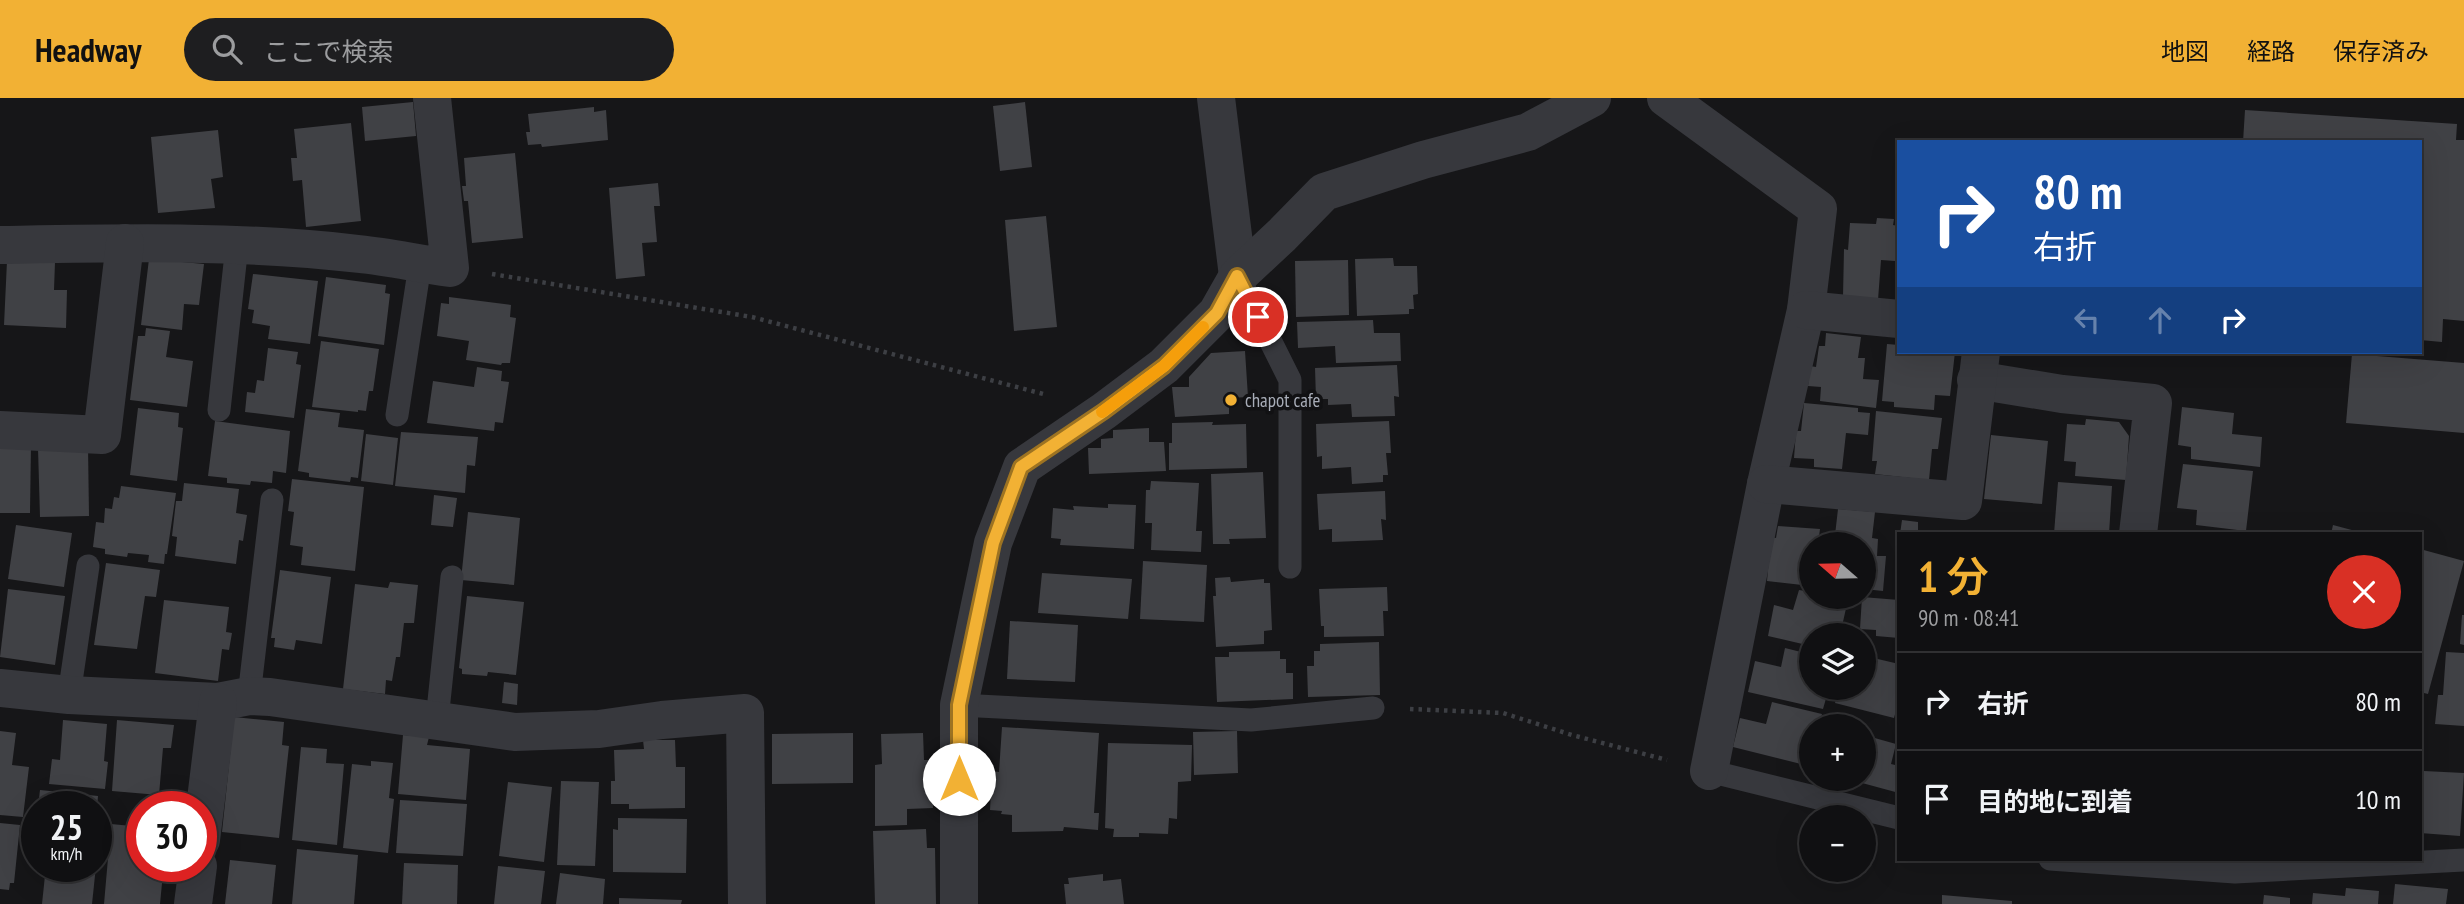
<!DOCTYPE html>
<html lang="ja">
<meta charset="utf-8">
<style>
:root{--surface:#101012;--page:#1e1e20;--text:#f1f3f6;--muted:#9c9d9f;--line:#303032;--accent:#f2b134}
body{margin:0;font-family:"PT Sans Narrow","Noto Sans JP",sans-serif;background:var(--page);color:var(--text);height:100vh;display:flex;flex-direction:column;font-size:26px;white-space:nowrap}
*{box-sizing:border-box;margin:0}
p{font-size:23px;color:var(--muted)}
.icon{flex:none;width:38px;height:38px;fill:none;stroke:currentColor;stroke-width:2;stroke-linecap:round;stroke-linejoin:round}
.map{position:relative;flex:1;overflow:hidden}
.drawer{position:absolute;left:1897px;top:434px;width:525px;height:329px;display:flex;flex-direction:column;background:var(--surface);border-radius:0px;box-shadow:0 7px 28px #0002,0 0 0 2px var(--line)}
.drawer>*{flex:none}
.guide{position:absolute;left:1897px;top:42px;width:525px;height:214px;border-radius:0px;box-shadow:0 7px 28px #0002,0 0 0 2px var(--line);background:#1a4fa0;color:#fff;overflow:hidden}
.needle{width:46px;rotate:290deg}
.tools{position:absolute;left:1799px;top:434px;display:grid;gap:14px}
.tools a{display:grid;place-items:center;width:77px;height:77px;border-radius:50%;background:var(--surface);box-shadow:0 7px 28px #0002,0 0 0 2px var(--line);font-size:35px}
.speed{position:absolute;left:21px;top:693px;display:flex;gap:14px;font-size:35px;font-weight:700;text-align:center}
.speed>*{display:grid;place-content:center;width:91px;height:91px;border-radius:50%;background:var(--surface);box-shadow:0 7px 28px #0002,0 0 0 2px var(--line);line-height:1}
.speed small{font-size:18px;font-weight:400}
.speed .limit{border:10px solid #d22;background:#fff;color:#111}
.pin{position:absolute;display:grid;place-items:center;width:60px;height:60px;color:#fff;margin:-30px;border:4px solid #fff;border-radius:50%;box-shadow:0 2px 7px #0007}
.me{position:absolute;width:77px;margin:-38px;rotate:0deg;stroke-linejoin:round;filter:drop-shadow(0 0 5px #0008)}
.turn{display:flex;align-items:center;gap:24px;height:147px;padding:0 21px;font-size:32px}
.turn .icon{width:91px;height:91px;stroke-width:2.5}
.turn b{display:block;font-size:49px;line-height:60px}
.lanes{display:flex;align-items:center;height:66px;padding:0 21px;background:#0003;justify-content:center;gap:35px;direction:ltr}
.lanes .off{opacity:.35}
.round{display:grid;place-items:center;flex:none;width:74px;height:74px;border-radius:37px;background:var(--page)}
.overview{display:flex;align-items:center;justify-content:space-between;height:119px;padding:0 21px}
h1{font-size:42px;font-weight:600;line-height:52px;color:var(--accent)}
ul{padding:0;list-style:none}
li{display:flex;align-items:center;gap:21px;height:98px;padding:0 21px;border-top:2px solid var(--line)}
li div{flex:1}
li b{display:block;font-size:26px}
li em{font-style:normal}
header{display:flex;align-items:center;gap:42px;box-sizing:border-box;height:98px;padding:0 35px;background:var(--accent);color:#111}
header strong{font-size:33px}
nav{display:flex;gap:38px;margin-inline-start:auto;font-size:24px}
.search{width:490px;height:63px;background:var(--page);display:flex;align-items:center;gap:18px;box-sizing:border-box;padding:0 24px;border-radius:38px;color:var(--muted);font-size:26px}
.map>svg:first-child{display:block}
.building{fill:#404145}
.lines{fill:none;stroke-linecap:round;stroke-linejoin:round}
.path{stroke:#3d3f44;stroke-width:4.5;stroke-dasharray:3.5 5;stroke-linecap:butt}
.lane{stroke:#37383d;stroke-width:23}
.street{stroke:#37383d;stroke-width:38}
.route-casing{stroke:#9d7322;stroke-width:18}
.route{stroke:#f2b134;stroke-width:12}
.slow{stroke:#f59e0b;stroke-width:12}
.poi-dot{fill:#f2b134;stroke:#111113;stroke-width:2.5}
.labels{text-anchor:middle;stroke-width:7;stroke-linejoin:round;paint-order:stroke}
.poi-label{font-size:19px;fill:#a8adb8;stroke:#111113;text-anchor:start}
</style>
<header>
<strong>Headway</strong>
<div class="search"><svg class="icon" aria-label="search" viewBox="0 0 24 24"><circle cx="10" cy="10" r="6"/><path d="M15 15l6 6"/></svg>ここで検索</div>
<nav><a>地図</a><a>経路</a><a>保存済み</a></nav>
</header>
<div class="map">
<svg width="2464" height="806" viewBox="0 0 2464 806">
<rect width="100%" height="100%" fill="#161618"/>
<g class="building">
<path d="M413 4 416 38 365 43 362 9Z"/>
<path d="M1025 4 1032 69 1000 73 993 8Z"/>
<path d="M594 9V14L606 12 608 42 542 49 541 46 528 47 526 34H530L528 16Z"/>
<path d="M2245 12 2457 26 2456 42H2464V223L2443 221 2442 244 2420 242V44H2243Z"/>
<path d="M351 25 361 123 306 129 302 82 293 83 291 60H297L294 31Z"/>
<path d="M218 32 223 79 211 81 215 110 158 115 151 39Z"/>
<path d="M515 55 523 140 472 145 468 103H464L462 88H466L464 60Z"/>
<path d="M658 85 660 108H654L657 144 642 145 645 178 616 181 609 90Z"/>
<path d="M1046 118 1057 229 1014 233 1005 122Z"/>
<path d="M1877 120 1894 121 1893 127 1898 128 1895 163 1881 162 1878 202 1843 199 1844 151 1848 152 1850 125 1876 126Z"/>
<path d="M1393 160 1394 168H1417L1418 196 1413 197 1414 211H1409V216L1357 218 1355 161Z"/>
<path d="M149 161 204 166 199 207 184 206 182 232 141 227Z"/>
<path d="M1348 162 1349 217 1296 219 1295 163Z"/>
<path d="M7 163 55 164 54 192H67L66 230 4 227Z"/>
<path d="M253 176 318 183 310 246 268 241 270 228 252 225 254 212 248 211Z"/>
<path d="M326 179 386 187 385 195 390 196 384 247 318 238Z"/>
<path d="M449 199 511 207 510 219 516 220 510 265H502L501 267 466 262 469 243 437 238 441 205 449 206Z"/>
<path d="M1373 222 1374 235H1400L1401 263 1336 265 1335 248 1298 250 1297 224Z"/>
<path d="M146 230 170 233 166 259 193 263 187 309 130 302 138 238H145Z"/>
<path d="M1826 235 1861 239 1858 260H1865L1863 281 1879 282 1876 310 1820 303 1821 289 1808 288 1810 268 1816 269 1819 248H1825Z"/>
<path d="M321 243 379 251 373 293H369L366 313 358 312V314L312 309Z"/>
<path d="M1887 246 1899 247V254H1955L1950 298 1935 297 1934 312 1894 309V304L1882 303Z"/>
<path d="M268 250 298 254 296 266 301 267 294 320 245 314 247 294 255 295 257 282 264 283Z"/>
<path d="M1245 253 1248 299 1229 300V316L1175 319 1172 289H1189V279L1211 255Z"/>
<path d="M2352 256 2464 265V335L2346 325Z"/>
<path d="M1397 267 1399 299 1394 298 1395 318 1352 319 1351 306 1328 307V301H1316L1315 270Z"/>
<path d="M477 269 502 273 501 283 509 284 503 325 495 324 494 333 427 325 433 283 474 289Z"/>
<path d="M1804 305 1858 310V314L1870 315 1868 337 1846 335 1842 371 1814 369V361L1794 360 1796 333H1801Z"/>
<path d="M2182 309 2234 315 2232 336 2262 339 2260 369 2191 361V349L2178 347Z"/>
<path d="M138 310 179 315 178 329 183 330 177 383 130 377Z"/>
<path d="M306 311 340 315 338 329 364 332 358 380 351 379 350 384 309 379V375L298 373Z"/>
<path d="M1876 313 1942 320 1938 351H1932L1929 382 1875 376 1877 363H1872Z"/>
<path d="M2086 321 2119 324 2129 338 2126 382 2075 378 2076 364 2064 363 2067 326 2085 327Z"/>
<path d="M215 323 290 333 286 375 273 373 272 385 251 383 250 387 227 385V380L208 378Z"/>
<path d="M1389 323 1391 355H1386L1388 377H1383V384L1352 386 1351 369 1322 371V358L1317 359 1316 326Z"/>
<path d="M1213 324 1212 327 1246 326 1247 370 1169 372V345H1172V325Z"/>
<path d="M1149 330V344H1164L1166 373 1089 376 1088 350H1101V341L1113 340V332Z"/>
<path d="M401 334 478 339 475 368 467 367 465 395 395 388Z"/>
<path d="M366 336 398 340 393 387 361 383Z"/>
<path d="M1991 337 2048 343 2042 406 1984 401Z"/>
<path d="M0 345 31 346 30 415H0Z"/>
<path d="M88 348 89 418 40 419 38 350Z"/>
<path d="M2183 366 2253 373 2246 433 2196 427 2197 412 2177 410Z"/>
<path d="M1263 374 1266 440 1229 441 1230 446H1213L1211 376Z"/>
<path d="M292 381 364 389 355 473 301 467 303 449 290 447 294 414 288 413Z"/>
<path d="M1151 383 1199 385 1196 433H1202L1201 454 1151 452 1152 425H1145L1146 392H1150Z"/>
<path d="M2058 384 2112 388 2109 436H2054Z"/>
<path d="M184 385 239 391 236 415 247 417 243 443 239 442 236 466 175 458 177 439 172 438 176 403H182Z"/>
<path d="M121 388 176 395 167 456H165L164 466 148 464 149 457 128 455 127 459 105 456V451L93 449 96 424 104 425 105 410 112 411 114 399 119 400Z"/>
<path d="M1385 393 1386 422 1381 421 1383 442 1332 444V431L1319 432 1317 396Z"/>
<path d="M434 397 457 400 453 429 431 427Z"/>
<path d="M1108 406 1136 407 1134 451 1060 447 1061 441 1051 440 1053 410 1074 412 1073 408 1108 410Z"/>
<path d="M1838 411 1875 414 1872 440 1878 441 1877 458H1886L1883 493 1864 491V446H1834Z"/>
<path d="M468 414 520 420 514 487 461 482Z"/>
<path d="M1902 422 1918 424V433L1931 434V436H1900Z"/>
<path d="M16 427 72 435 64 489 8 481Z"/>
<path d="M2333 427 2363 435V436H2331Z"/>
<path d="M1778 428 1820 431 1818 446H1811V488L1767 483 1771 439 1776 440Z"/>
<path d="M2420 451 2464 463 2428 596 2420 594Z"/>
<path d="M1143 463 1207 467 1204 524 1140 521Z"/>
<path d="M106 465 160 472 156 499 145 498 137 551 94 547Z"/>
<path d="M280 472 331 479 322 546 296 542 294 552 274 549 275 540H271Z"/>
<path d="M1897 472H1899V491H1895Z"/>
<path d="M1042 475 1132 481 1128 521 1038 515Z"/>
<path d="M1230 479 1231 484 1264 481V485H1270L1272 532 1264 533V546L1216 549 1213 498H1216L1215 480Z"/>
<path d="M390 484 418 487 414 525H404L400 559H396L392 583 386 582 385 596 343 591 355 486 388 490Z"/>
<path d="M1387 489 1388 513H1383L1384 538 1324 539V528H1321L1319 491Z"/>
<path d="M8 491 65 498 55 567 0 559Z"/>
<path d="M1799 492 1811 494V499H1830L1847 506 1840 537H1811V548L1768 538 1774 507 1793 512Z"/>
<path d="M467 498 524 504 516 577 488 574 487 578 462 576V571L459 570Z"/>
<path d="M1862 499 1899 502V540L1876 538V532L1860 531Z"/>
<path d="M164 502 229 509 226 534 232 535 229 552 222 551 218 583 155 575Z"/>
<path d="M2462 517H2464V547L2460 546Z"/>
<path d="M1010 523 1078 527 1075 584 1007 581Z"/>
<path d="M1379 544 1380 597 1308 599 1307 568H1314V553H1320V546Z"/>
<path d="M1785 550 1805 555 1806 550 1811 551V590H1829L1823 611 1748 594 1755 563 1781 569Z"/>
<path d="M1280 553V561H1286V575H1293V601L1217 604 1215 559H1229V554Z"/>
<path d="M2446 554 2464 555V628L2435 626 2438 597H2443Z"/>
<path d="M1865 558 1899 566V601L1894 620 1835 605 1839 590H1864Z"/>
<path d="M504 584 518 586 517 607 502 605Z"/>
<path d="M1772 604 1822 616 1819 628H1811V658L1809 668 1733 649 1740 620 1766 626Z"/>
<path d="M234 619 284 624 282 647 289 648 279 740 222 734Z"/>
<path d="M1836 621 1859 627V628H1834Z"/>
<path d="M63 622 107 626 104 663 108 664 105 691 49 686 52 661 60 662Z"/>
<path d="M117 622 174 627 171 650H163L159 697 112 693Z"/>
<path d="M1002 629 1099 635 1094 715H1099L1098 732 1064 729 1063 733 1012 734V717L1001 716 1002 713 990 712 992 673 999 674Z"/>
<path d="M0 633 16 635 12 667 29 669 23 719 0 717Z"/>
<path d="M1237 633 1238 675 1194 677 1193 634Z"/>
<path d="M853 635V685L772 686V636Z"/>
<path d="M923 635 924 662H932L933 710 907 711V727L875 728V667L882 666 881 636Z"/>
<path d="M403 637 429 639 427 647 470 651 466 702 398 696Z"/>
<path d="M1864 637 1896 646 1891 666 1899 668V695L1851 682 1864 681Z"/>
<path d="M643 642H675L676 669H685V710L629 711V706H611V683H615L614 652 644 651Z"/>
<path d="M1108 645 1192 647 1191 683 1178 684 1177 721 1169 720 1168 736 1139 735V739H1113L1114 731 1105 730Z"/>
<path d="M301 649 327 651 326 665 344 666 337 747 292 742Z"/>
<path d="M371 663 393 665 389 700 394 701 388 755 343 750 352 666 371 668Z"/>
<path d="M2424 673 2464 675 2460 738 2420 735V689H2423Z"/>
<path d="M561 683 599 684 595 768 557 767Z"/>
<path d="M508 684 552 689 544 764 499 758Z"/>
<path d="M40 692 98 698 97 709H38Z"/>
<path d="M400 702 467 706 463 758 396 755Z"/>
<path d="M31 717H37V735L29 734Z"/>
<path d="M618 720 687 721 686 775 613 774V731L618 732Z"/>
<path d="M0 725 20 727 14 785H10L9 792 0 791Z"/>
<path d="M111 726 142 729V768H178L177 777 163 775 160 806H104Z"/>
<path d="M926 731 927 750H935L936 806H875L873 733Z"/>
<path d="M297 751 358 757 354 806H292Z"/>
<path d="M230 762 276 767 272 806H225Z"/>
<path d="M404 765 458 767 457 806H402Z"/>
<path d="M46 768H96L92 806H42Z"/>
<path d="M498 768 545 773 541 806H494Z"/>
<path d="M560 775 605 781 603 806H556Z"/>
<path d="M1103 776V783L1121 781 1124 806H1066L1064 786H1069L1068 780Z"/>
<path d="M2395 786 2448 791 2446 806H2393Z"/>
<path d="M2346 790 2379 793 2378 806H2312L2313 795 2345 798Z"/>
<path d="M1942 797 2012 803V806H1942Z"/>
<path d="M2264 797 2290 800V806H2263Z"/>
<path d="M619 800 682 802 681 806H619Z"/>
</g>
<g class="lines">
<g class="path">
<path d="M492 176 752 219 1047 297"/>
<path d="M1410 611 1503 615 1572 637 1667 662"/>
</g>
<g class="lane">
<path d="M1238 178 1290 282V469"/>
<path d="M219 312 237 147"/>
<path d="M397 317 420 167"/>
<path d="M69 597 88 468"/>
<path d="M249 598 272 402"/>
<path d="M959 607 1251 622 1373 610"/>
<path d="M437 622 452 479"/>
<path d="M1709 673 1899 720"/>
<path d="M2050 761 2235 774 2464 762"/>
</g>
<g class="street">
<path d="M1216 0 1238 178"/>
<path d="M1666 0 1818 111 1806 212 1766 386 1709 673"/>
<path d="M0 147C120 145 240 142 359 156 390 159 419 166 450 170L432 0"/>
<path d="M1806 212 1899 221"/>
<path d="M1976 282 2062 296 2153 305 2138 436"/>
<path d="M0 332 102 337 125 145"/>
<path d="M1766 386 1963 403 1981 254"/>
<path d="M0 590 69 597 218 604 249 598 270 599 515 634 599 631 662 622 745 615 747 806"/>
<path d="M201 742 218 604"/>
<path d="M193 806 198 768"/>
<path d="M959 806V607L993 445 1022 369 1104 313 1164 268 1217 215 1238 178 1282 137 1324 94 1423 62 1528 34 1592 0"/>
</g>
</g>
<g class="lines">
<g class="route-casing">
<path id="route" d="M959 681V607L993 445 1021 369 1104 313 1164 268 1217 215 1237 178 1258 219"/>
</g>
<use href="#route" class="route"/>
<path class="slow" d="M1102 314 1164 268 1203 229"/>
</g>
<circle class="poi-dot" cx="1231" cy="302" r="7"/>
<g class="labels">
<g class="poi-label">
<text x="1245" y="309">chapot cafe</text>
</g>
</g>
</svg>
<div class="tools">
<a><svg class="needle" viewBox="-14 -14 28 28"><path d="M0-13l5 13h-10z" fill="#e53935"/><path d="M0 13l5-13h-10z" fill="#9c9d9f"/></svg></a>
<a><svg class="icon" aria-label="layers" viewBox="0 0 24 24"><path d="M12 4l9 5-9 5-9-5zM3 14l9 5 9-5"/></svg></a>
<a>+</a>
<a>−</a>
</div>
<div class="speed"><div>25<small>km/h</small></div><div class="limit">30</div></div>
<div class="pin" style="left:1258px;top:219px;background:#d93025"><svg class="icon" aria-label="arrive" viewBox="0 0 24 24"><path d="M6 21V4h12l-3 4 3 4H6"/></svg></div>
<svg class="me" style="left:959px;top:681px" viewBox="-20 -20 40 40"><circle r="19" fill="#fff"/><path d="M0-13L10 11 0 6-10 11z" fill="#f2b134"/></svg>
<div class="guide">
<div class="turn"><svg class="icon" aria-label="right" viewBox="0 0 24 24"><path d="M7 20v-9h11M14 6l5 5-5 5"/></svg><div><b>80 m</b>右折</div></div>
<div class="lanes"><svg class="icon off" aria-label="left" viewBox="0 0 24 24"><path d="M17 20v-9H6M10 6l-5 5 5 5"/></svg><svg class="icon off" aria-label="ahead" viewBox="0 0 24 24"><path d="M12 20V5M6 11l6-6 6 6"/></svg><svg class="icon" aria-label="right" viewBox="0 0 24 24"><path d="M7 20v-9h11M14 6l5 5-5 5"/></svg></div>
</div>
<section class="drawer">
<div class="overview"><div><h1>1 分</h1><p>90 m · 08:41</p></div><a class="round" style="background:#d93025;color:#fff"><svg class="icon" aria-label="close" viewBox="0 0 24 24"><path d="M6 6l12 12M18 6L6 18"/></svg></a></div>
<ul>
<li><svg class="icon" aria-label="right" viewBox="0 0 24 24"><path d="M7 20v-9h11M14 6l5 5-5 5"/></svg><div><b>右折</b></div><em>80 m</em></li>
<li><svg class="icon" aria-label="arrive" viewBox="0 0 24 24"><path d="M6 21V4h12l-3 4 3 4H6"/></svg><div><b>目的地に到着</b></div><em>10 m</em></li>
</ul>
</section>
</div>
